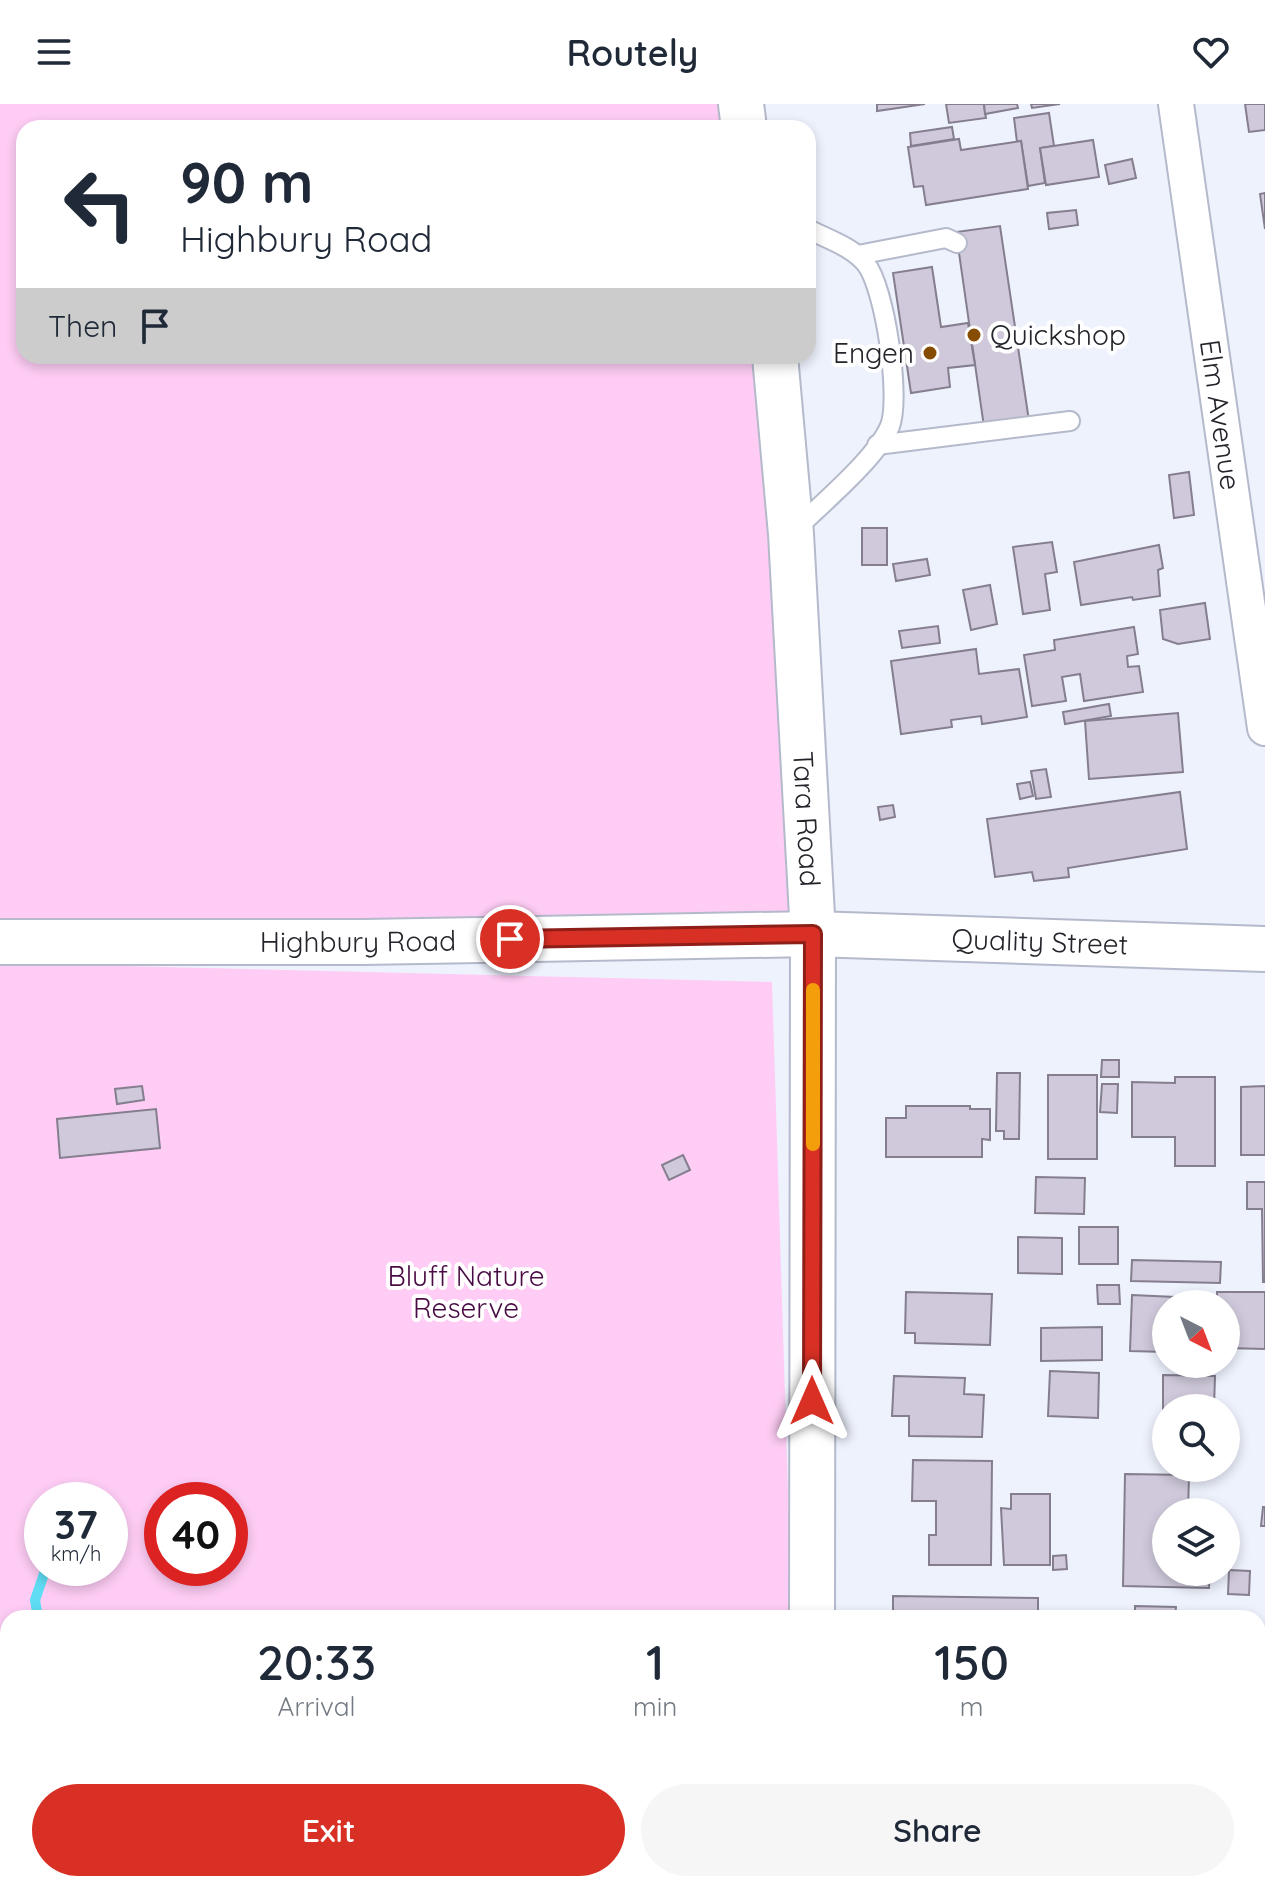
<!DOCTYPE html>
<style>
:root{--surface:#fff;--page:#f6f6f7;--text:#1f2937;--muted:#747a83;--accent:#d93025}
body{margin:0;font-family:Quicksand,sans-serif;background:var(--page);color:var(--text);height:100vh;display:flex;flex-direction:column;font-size:30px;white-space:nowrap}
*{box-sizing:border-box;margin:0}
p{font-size:26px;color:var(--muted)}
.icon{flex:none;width:44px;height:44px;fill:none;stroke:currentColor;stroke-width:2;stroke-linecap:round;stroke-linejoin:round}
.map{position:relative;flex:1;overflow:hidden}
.details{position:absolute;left:0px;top:1506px;width:1266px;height:282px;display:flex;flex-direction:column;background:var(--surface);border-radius:24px 24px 0 0;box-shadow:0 4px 12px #0003}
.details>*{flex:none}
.hud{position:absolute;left:16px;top:16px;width:800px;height:244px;border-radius:24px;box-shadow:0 4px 12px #0003;background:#fff;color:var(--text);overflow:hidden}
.needle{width:52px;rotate:138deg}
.tools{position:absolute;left:1152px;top:1186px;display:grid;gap:16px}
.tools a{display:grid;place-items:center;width:88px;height:88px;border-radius:50%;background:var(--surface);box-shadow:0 4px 12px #0003;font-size:40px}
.speed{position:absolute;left:24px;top:1378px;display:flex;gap:16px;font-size:40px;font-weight:700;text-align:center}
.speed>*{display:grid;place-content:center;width:104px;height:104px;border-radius:50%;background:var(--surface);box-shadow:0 4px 12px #0003;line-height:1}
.speed small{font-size:20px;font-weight:400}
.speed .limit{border:12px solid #d22;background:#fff;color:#111}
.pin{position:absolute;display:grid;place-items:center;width:68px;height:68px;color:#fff;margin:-34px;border:4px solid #fff;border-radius:50%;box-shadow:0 2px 8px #0007}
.me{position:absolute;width:88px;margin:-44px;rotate:0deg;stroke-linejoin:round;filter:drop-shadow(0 0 6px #0008)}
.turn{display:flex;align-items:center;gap:28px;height:168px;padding:0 32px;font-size:36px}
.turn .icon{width:104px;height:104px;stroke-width:2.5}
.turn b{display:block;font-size:56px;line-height:68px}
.then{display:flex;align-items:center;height:76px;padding:0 32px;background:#0003;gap:16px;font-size:30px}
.eta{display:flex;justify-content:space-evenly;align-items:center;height:136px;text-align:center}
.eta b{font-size:48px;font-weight:600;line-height:56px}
.primary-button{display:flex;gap:16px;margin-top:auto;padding:16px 32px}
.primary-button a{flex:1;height:92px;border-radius:48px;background:var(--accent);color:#fff;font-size:32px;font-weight:600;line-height:92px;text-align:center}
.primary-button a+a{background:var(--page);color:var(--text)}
header{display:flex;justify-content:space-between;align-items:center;height:104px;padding:0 32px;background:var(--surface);font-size:36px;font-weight:600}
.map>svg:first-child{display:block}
.green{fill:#feccf5;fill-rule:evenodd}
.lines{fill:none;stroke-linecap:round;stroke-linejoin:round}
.stream{stroke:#5eddf4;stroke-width:10}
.building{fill:#cfc9db;stroke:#847e8f;stroke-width:2}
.service-casing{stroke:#b4bacb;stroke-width:22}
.minor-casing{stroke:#b4bacb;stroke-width:38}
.tertiary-casing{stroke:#b4bacb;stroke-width:48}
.service{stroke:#fff;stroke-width:18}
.minor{stroke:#fff;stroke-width:34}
.tertiary{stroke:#fff;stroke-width:44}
.route-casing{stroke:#8d1f18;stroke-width:20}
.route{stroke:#d93025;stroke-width:14}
.slow{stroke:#f59e0b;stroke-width:14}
.poi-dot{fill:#864c01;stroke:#fff;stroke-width:3}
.labels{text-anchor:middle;stroke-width:8;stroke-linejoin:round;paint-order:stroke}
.poi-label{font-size:28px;fill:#23252b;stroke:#fff;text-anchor:start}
.street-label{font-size:28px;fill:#23252b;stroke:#fff}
.park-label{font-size:28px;fill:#4a0b44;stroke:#fff}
</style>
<header><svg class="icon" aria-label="menu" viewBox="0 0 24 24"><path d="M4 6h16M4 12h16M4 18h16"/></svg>Routely<svg class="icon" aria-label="heart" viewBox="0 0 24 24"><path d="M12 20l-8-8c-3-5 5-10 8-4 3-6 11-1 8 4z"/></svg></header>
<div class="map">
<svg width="1265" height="1787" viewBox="0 0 1265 1787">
<rect width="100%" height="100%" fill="#eef2fd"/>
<g class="green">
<path d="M0 0H735L740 24H24V252H773L813 830 0 837Z"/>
<path d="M0 859 772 878 792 1514H8V1780H800V1787H0ZM42 1396H110V1464H42ZM162 1396H230V1464H162Z"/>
</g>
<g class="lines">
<g class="stream">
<path d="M38 1514 35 1496 46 1464"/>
<path d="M13 1780V1787"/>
</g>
</g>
<g class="building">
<path d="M877 0H925L877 7Z"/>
<path d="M946 0H984L986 14 949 19Z"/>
<path d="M984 0H1017L1018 4 985 10Z"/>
<path d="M1031 0H1060L1032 4Z"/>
<path d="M1245 0H1265V26L1249 28Z"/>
<path d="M1049 9 1054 42 1040 44 1045 79 1028 82 1021 37 1017 38 1014 14Z"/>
<path d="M952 23 954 35 911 42 910 29Z"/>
<path d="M959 35 961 46 1021 37 1028 85 926 101 923 82 914 83 908 43Z"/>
<path d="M1093 36 1099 73 1046 81 1040 44Z"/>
<path d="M1132 55 1136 74 1109 80 1105 61Z"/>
<path d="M1265 89V125L1260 90Z"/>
<path d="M1076 106 1078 121 1049 125 1047 109Z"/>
<path d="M1000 122 1029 317 984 323 956 128Z"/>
<path d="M932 163 941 223 968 219 975 261 948 264 950 283 911 289 893 169Z"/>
<path d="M1189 368 1194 411 1174 414 1169 371Z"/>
<rect x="862" y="424" width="25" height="37"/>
<path d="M1052 438 1057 468 1045 470 1050 506 1023 510 1013 443Z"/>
<path d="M1159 441 1163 464 1158 466 1160 492 1133 496 1132 493 1081 501 1074 458Z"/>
<path d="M927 455 930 471 896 477 893 460Z"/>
<path d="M990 481 997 520 971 526 963 486Z"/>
<path d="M1205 499 1210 535 1178 540 1163 535 1160 506Z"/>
<path d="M938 522 940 539 902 544 899 527Z"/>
<path d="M1134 523 1138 550 1127 552 1128 563 1139 562 1143 588 1084 597 1080 570 1062 573 1066 597 1032 602 1024 551 1055 546 1054 536Z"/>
<path d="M976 545 979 570 1019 565 1027 613 982 620 981 612 951 616 952 623 901 630 891 557Z"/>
<path d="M1109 600 1111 612 1065 620 1063 608Z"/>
<path d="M1178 609 1183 668 1089 675 1085 617Z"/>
<path d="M1046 665 1051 693 1036 695 1031 667Z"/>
<path d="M1030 678 1033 692 1020 695 1017 680Z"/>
<path d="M1180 688 1187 745 1068 764 1069 773 1034 777 1032 768 995 773 987 715Z"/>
<path d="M893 701 895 713 880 716 878 703Z"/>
<path d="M1102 956H1119V973H1101Z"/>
<path d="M997 969H1020L1019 1035H1004V1027H996Z"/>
<rect x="1048" y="971" width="49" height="84"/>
<path d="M1175 973H1215V1062H1175V1033H1132V978L1175 979Z"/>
<path d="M1102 980H1118L1117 1009 1100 1008Z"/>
<path d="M142 982 144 996 117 1000 115 985Z"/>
<path d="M1265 982V1051H1241V983Z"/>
<path d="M906 1002H970V1005H990V1036L982 1035V1053H886V1014H906Z"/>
<path d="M156 1005 160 1044 60 1054 57 1015Z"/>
<path d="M683 1051 690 1066 669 1076 662 1061Z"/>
<path d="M1036 1073 1085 1074 1084 1110 1035 1109Z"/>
<path d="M1247 1078H1265V1178H1263L1262 1105H1247Z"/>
<rect x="1079" y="1123" width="39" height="37"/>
<path d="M1018 1133 1062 1134V1170L1018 1169Z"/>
<path d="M1132 1156 1221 1158 1220 1179 1131 1177Z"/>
<path d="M1097 1181H1119L1120 1200H1098Z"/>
<path d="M906 1188 992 1190 990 1241 915 1239V1229H905Z"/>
<path d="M1217 1188H1265V1245L1226 1244V1200H1217Z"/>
<path d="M1132 1191 1175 1193 1174 1200H1166V1248L1130 1247Z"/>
<path d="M1102 1223V1256L1041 1257V1224Z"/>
<path d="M1050 1267 1099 1269 1098 1314 1048 1312Z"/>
<path d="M1163 1271 1215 1272 1214 1304H1166V1329H1163Z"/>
<path d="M894 1272 965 1274 964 1290 984 1291 982 1333 909 1332V1312H892Z"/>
<path d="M913 1356 992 1357 991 1461H929V1431H936V1397H912Z"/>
<path d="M1125 1370 1189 1371 1188 1408H1166V1468H1210L1209 1484 1123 1482Z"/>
<path d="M1011 1390H1050V1461H1004L1001 1404 1011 1405Z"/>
<path d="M1263 1403H1265V1422H1261Z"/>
<path d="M1066 1451 1067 1465 1053 1466V1452Z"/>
<path d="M1229 1466 1250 1467 1249 1491 1228 1490Z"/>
<path d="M893 1492 1038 1494V1514H893Z"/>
<path d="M1135 1502 1176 1503 1175 1514H1135Z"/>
<rect x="1258" y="1646" width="7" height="92"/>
</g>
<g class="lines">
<g class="service-casing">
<g id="service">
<path d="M858 151 946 134 957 139"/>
<path d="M877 341 1070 317"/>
<path d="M794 427C820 401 877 354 890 322 901 293 885 184 866 160 853 143 827 135 808 125"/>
</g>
</g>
<g class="minor-casing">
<g id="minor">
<path id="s1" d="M1176 0 1265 624"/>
</g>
</g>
<g class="tertiary-casing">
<g id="tertiary">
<path d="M741 0 744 24"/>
<path id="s2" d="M775 252 791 430 813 830 812 1514"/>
<path id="s3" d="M0 838H363L813 830 1265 845"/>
<path d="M811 1787V1780"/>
</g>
</g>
<use href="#service" class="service"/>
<use href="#minor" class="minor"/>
<use href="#tertiary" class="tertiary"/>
</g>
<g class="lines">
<g class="route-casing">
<path id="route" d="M510 835 813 830 812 1297"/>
</g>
<use href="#route" class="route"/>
<path class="slow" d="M813 1040V886"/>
</g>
<g class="poi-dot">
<circle cx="974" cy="231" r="8"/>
<circle cx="930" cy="249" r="8"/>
</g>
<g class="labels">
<g class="poi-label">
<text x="990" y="241">Quickshop</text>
<text x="914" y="259" text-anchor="end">Engen</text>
</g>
<g class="street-label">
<text dy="10" stroke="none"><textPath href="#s1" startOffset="314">Elm Avenue</textPath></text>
<text dy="10" stroke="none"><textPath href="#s2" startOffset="464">Tara Road</textPath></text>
<text dy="10" stroke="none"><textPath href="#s3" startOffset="358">Highbury Road</textPath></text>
<text dy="10" stroke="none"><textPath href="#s3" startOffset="1040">Quality Street</textPath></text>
</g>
<g class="park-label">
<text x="466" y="1182">Bluff Nature<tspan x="466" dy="32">Reserve</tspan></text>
</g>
</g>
</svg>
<div class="tools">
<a><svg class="needle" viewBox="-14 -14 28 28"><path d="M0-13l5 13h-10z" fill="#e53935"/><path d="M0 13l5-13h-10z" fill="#747a83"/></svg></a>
<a><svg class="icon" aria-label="search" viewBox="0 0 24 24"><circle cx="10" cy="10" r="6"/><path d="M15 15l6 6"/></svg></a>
<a><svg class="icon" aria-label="layers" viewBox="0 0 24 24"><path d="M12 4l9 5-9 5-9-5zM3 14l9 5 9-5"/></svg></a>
</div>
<div class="speed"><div>37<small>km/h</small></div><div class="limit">40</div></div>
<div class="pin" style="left:510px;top:835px;background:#d93025"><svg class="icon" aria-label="arrive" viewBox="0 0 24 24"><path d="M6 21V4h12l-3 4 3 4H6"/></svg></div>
<svg class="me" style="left:812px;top:1297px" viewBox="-20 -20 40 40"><path d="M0-17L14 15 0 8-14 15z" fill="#d93025" stroke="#fff" stroke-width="4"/></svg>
<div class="hud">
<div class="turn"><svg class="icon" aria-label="left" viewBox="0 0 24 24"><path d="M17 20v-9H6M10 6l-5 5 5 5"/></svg><div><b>90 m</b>Highbury Road</div></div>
<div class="then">Then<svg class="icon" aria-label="arrive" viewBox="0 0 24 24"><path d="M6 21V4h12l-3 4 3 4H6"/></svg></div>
</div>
<section class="details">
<div class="eta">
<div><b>20:33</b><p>Arrival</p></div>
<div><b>1</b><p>min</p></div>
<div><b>150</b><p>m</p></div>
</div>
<div class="primary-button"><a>Exit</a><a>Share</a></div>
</section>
</div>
